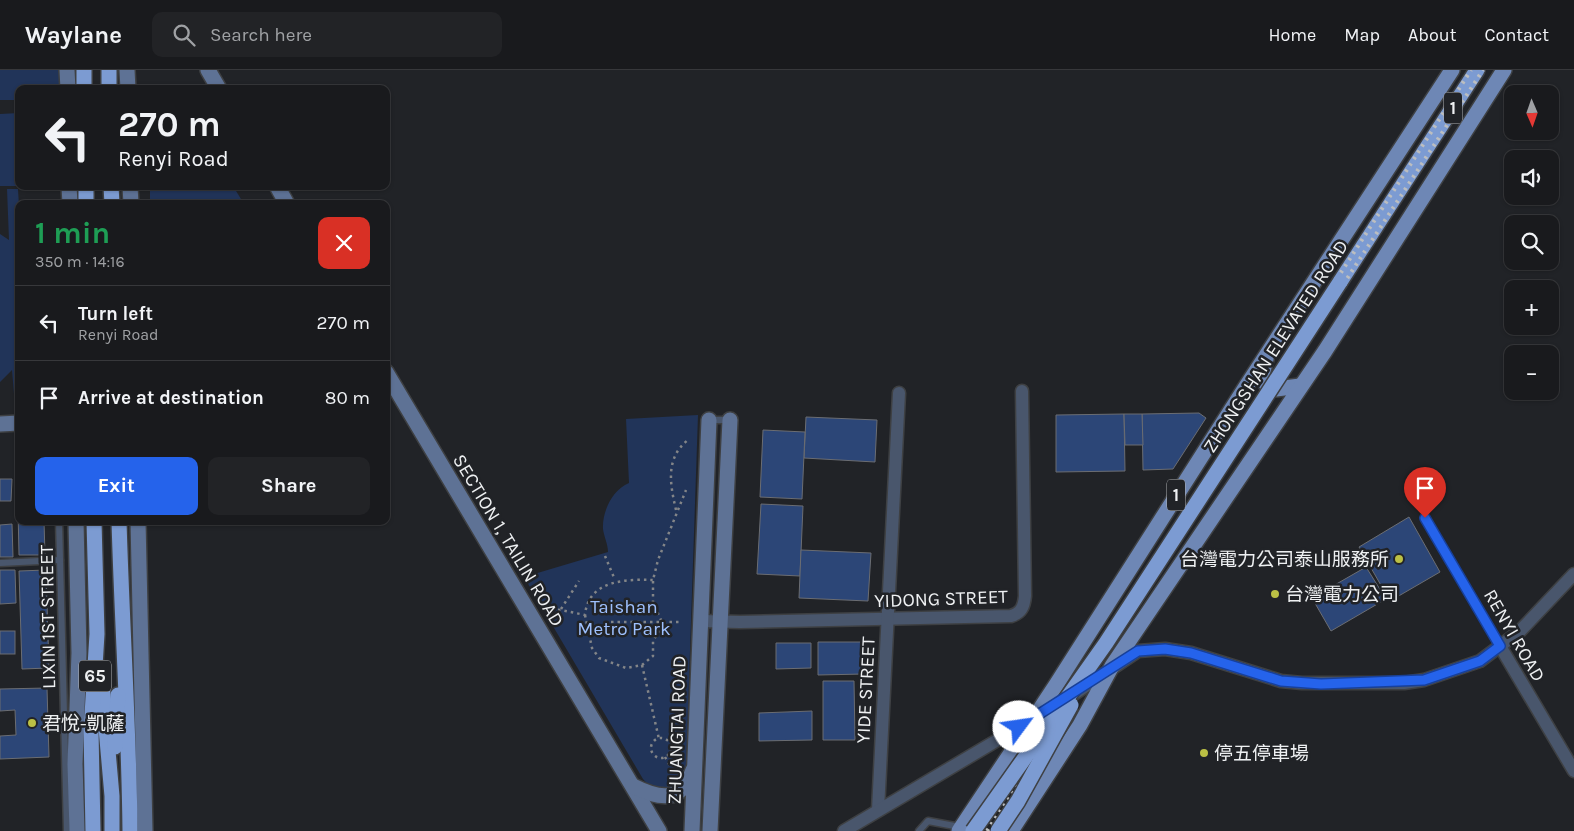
<!DOCTYPE html>
<meta charset="utf-8">
<style>
:root{--surface:#191a1d;--page:#222326;--text:#f1f3f6;--muted:#9fa1a4;--line:#37383b;--accent:#2563eb}
body{margin:0;font-family:Karla,"Noto Sans TC",sans-serif;background:var(--page);color:var(--text);height:100vh;display:flex;flex-direction:column;font-size:19px;white-space:nowrap}
*{box-sizing:border-box;margin:0}
p{font-size:16px;color:var(--muted)}
.icon{flex:none;width:28px;height:28px;fill:none;stroke:currentColor;stroke-width:2;stroke-linecap:round;stroke-linejoin:round}
.map{position:relative;flex:1;overflow:hidden}
.sheet{position:absolute;left:15px;top:130px;width:375px;height:325px;display:flex;flex-direction:column;background:var(--surface);border-radius:10px;box-shadow:0 1px 4px #0004,0 0 0 1px var(--line)}
.sheet>*{flex:none}
.top-card{position:absolute;left:15px;top:15px;width:375px;height:105px;border-radius:10px;box-shadow:0 1px 4px #0004,0 0 0 1px var(--line);background:#191a1d;color:var(--text);overflow:hidden}
.needle{width:32px;rotate:178deg}
.tools{position:absolute;left:1504px;top:15px;display:grid;gap:10px}
.tools a{display:grid;place-items:center;width:55px;height:55px;border-radius:10px;background:var(--surface);box-shadow:0 1px 4px #0004,0 0 0 1px var(--line);font-size:25px}
.pin{position:absolute;display:grid;place-items:center;width:42px;height:42px;color:#fff;margin:-51px -21px;border-radius:50% 50% 50% 0;rotate:-45deg;box-shadow:0 0 5px #0007}
.pin .icon{rotate:45deg}
.me{position:absolute;width:55px;margin:-28px;rotate:59deg;stroke-linejoin:round;filter:drop-shadow(0 0 4px #0008)}
.turn{display:flex;align-items:center;gap:18px;height:105px;padding:0 20px;font-size:22px}
.turn .icon{width:65px;height:65px;stroke-width:2.5}
.turn b{display:block;font-size:35px;line-height:42px}
.round{display:grid;place-items:center;flex:none;width:52px;height:52px;border-radius:10px;background:var(--page)}
.overview{display:flex;align-items:center;justify-content:space-between;height:85px;padding:0 20px}
h1{font-size:30px;font-weight:700;line-height:38px;color:#1e9e55}
.action{display:flex;gap:10px;margin-top:auto;padding:10px 20px}
.action a{flex:1;height:58px;border-radius:10px;background:var(--accent);color:#fff;font-size:20px;font-weight:700;line-height:58px;text-align:center}
.action a+a{background:var(--page);color:var(--text)}
ul{padding:0;list-style:none}
li{display:flex;align-items:center;gap:15px;height:75px;padding:0 20px;border-top:1px solid var(--line)}
li div{flex:1}
li b{display:block;font-size:19px}
li em{font-style:normal}
header{display:flex;align-items:center;gap:30px;box-sizing:border-box;height:70px;padding:0 25px;background:var(--surface);border-bottom:1px solid var(--line)}
header strong{font-size:24px}
nav{display:flex;gap:28px;margin-inline-start:auto;font-size:18px}
.search{width:350px;height:45px;background:var(--page);display:flex;align-items:center;gap:12px;box-sizing:border-box;padding:0 18px;border-radius:10px;color:var(--muted);font-size:19px}
.map>svg:first-child{display:block}
.green{fill:#213459}
.building{fill:#2c4677;stroke:#6b6d72}
.lines{fill:none;stroke-linecap:round;stroke-linejoin:round}
.lane-casing{stroke:#3e4043;stroke-width:9}
.street-casing{stroke:#3e4043;stroke-width:15}
.secondary-casing{stroke:#3e4043;stroke-width:18}
.primary-casing{stroke:#3e4043;stroke-width:18}
.highway-casing{stroke:#3e4043;stroke-width:18}
.path{stroke:#838588;stroke-width:2.5;stroke-dasharray:2.5 4;stroke-linecap:butt}
.lane{stroke:#49566c;stroke-width:6}
.street{stroke:#49566c;stroke-width:12}
.secondary{stroke:#5e7295;stroke-width:15}
.primary{stroke:#6e87b5;stroke-width:15}
.highway{stroke:#7c9bd2;stroke-width:15}
.rail{stroke:#bcbec0;stroke-width:4;stroke-dasharray:2.5 5;stroke-linecap:butt}
.highway-bridge-casing{stroke:#3e4043;stroke-width:18;stroke-linecap:butt}
.highway-bridge{stroke:#7c9bd2;stroke-width:15}
.route-casing{stroke:#184099;stroke-width:12}
.route{stroke:#2563eb;stroke-width:9}
.poi-dot{fill:#bbc045;stroke:#212327;stroke-width:2}
.labels{text-anchor:middle;stroke-width:5;stroke-linejoin:round;paint-order:stroke}
.shield{fill:#212327;stroke:#b0b2b5;stroke-width:1}
.shield-label{font-size:18px;font-weight:bold;fill:#eef0f2}
.street-label{font-size:19px;fill:#eef0f2;stroke:#212327}
.poi-label{font-size:19px;fill:#eef0f2;stroke:#212327;text-anchor:start}
.park-label{font-size:19px;fill:#9ec0fe;stroke:#212327}
</style>
<header>
<strong>Waylane</strong>
<div class="search"><svg class="icon" aria-label="search" viewBox="0 0 24 24"><circle cx="10" cy="10" r="6"/><path d="M15 15l6 6"/></svg>Search here</div>
<nav><a>Home</a><a>Map</a><a>About</a><a>Contact</a></nav>
</header>
<div class="map">
<svg width="1574" height="761" viewBox="0 0 1574 761">
<rect width="100%" height="100%" fill="#212327"/>
<g class="green">
<path d="M0 0H63V19H19V30H0Z"/>
<path d="M19 43V116H0V44Z"/>
<path d="M150 116H233L244 134H150Z"/>
<path d="M7 119H18L19 136V324H14L12 300 0 312V164L9 170Z"/>
<path d="M698 345 686 699C678 722 659 729 643 709L524 507 608 482C608 474 604 467 603 459 602 442 612 420 629 413L626 349Z"/>
</g>
<g class="building">
<path d="M1199 343 1206 348 1173 399 1143 400 1142 344Z"/>
<path d="M1124 344 1125 401 1056 402V345Z"/>
<path d="M1124 344H1142L1143 375H1125Z"/>
<path d="M806 347 877 350 875 392 804 388Z"/>
<path d="M763 360 805 362 802 429 760 427Z"/>
<path d="M17 392H19V451H44L45 485H19Z"/>
<path d="M0 409H12L11 431H0Z"/>
<path d="M761 434 803 436 800 506 757 504Z"/>
<path d="M1409 447 1440 502 1390 531 1359 477Z"/>
<path d="M12 454 13 487H0V455Z"/>
<path d="M801 480 871 483 868 531 799 528Z"/>
<path d="M1366 497 1386 529 1331 561 1312 528Z"/>
<path d="M0 500H15L16 533 0 534Z"/>
<path d="M46 500 49 598 22 599 19 501Z"/>
<rect x="0" y="561" width="15" height="23"/>
<path d="M818 572H864V604L818 605Z"/>
<path d="M776 573H811V598L776 599Z"/>
<path d="M823 611H854L855 670H823Z"/>
<path d="M47 618 49 687 0 689V666L16 665 15 640 0 641V619Z"/>
<path d="M812 641V670L759 671V643Z"/>
</g>
<g class="lines">
<g class="lane-casing">
<g id="lane">
<path d="M709 350H730"/>
<path d="M1425 448 1500 576"/>
<path d="M59 451 67 761"/>
<path d="M0 493 60 490"/>
<path d="M919 761 928 751 960 757"/>
</g>
</g>
<g class="street-casing">
<g id="street">
<path d="M701 551 740 552 1011 546C1021 543 1024 537 1025 526L1022 321"/>
<path d="M1500 576 1574 701"/>
<path d="M878 740 899 323"/>
<path d="M844 761 1065 630 1138 581 1165 579 1191 583 1281 611 1302 613H1404L1424 610 1480 591 1520 561 1574 504"/>
</g>
</g>
<g class="secondary-casing">
<g id="secondary">
<path d="M67 0 68 19"/>
<path d="M127 0 128 19"/>
<path d="M208 0 219 19"/>
<path d="M69 116 70 134"/>
<path d="M130 116 131 134"/>
<path d="M277 116 287 134"/>
<path d="M386 302 659 761"/>
<path d="M0 354 19 353"/>
<path d="M76 451 79 583 75 694 77 761"/>
<path d="M138 451 145 761"/>
<path d="M633 716C659 729 681 734 693 700"/>
<path d="M692 761 709 350"/>
<path d="M710 761 730 350"/>
</g>
</g>
<g class="primary-casing">
<g id="primary">
<path d="M1266 289 1262 305 1266 314 1276 319 1300 316"/>
<path d="M959 761 1056 615 1245 318 1452 0"/>
<path d="M1011 761 1080 655 1112 596 1325 281 1504 0"/>
</g>
</g>
<g class="highway-casing">
<g id="highway">
<path d="M84 0V19"/>
<path d="M109 0V19"/>
<path d="M86 116V134"/>
<path d="M111 116 112 134"/>
<path d="M1340 212 1477 0"/>
<path d="M119 451C122 555 129 658 130 761"/>
<path d="M102 613 112 726V761"/>
<path d="M115 677 118 625"/>
<path d="M93 761 91 661 97 564 94 451"/>
</g>
</g>
<g class="path">
<path d="M676 440C670 414 665 388 688 370"/>
<path d="M605 486 615 510"/>
<path d="M545 539 561 540 585 545C588 510 626 509 653 510"/>
<path d="M561 539 579 511"/>
<path d="M585 545 592 578 599 588 626 598 642 595 653 586V571L661 558 662 552 653 533V510L658 490 686 420"/>
<path d="M611 552H681"/>
<path d="M642 595 659 669"/>
<circle cx="661" cy="678" r="10"/>
<path d="M665 687 674 703"/>
</g>
<use href="#lane" class="lane"/>
<use href="#street" class="street"/>
<use href="#secondary" class="secondary"/>
<use href="#primary" class="primary"/>
<use href="#highway" class="highway"/>
<g class="rail">
<path d="M1272 310 1471 0"/>
<path d="M1102 572 1181 450"/>
<path d="M987 761 1483 0"/>
</g>
<g class="highway-bridge-casing">
<g id="highway-bridge">
<path d="M973 761 1106 573 1340 212"/>
<path d="M998 761 1018 731 1071 635"/>
</g>
</g>
<use href="#highway-bridge" class="highway-bridge"/>
</g>
<g class="lines">
<g class="route-casing">
<path id="route" d="M1019 657 1138 581 1165 579 1191 583 1281 611 1321 614 1424 610 1480 591 1500 576 1425 448"/>
</g>
<use href="#route" class="route"/>
</g>
<g class="poi-dot">
<circle cx="1399" cy="489" r="5"/>
<circle cx="1275" cy="524" r="5"/>
<circle cx="32" cy="653" r="5"/>
<circle cx="1204" cy="683" r="5"/>
</g>
<g class="labels">
<g class="shield">
<rect x="1444" y="22.5" width="18" height="31" rx="4"/>
<rect x="1167" y="409.5" width="18" height="31" rx="4"/>
<rect x="79" y="590.5" width="32" height="31" rx="4"/>
</g>
<g class="shield-label">
<text x="1453" y="44">1</text>
<text x="1176" y="431">1</text>
<text x="95" y="612">65</text>
</g>
<g class="street-label">
<text transform="translate(1275 276) rotate(-57)" y="7">ZHONGSHAN ELEVATED ROAD</text>
<text transform="translate(509 470) rotate(59)" y="7">SECTION 1, TAILIN ROAD</text>
<text transform="translate(941 528) rotate(-2)" y="7">YIDONG STREET</text>
<text transform="translate(47 547) rotate(-91)" y="7">LIXIN 1ST STREET</text>
<text transform="translate(1515 565) rotate(60)" y="7">RENYI ROAD</text>
<text transform="translate(865 620) rotate(-87)" y="7">YIDE STREET</text>
<text transform="translate(676 660) rotate(-88)" y="7">ZHUANGTAI ROAD</text>
</g>
<g class="poi-label">
<text x="1389" y="496" text-anchor="end">台灣電力公司泰山服務所</text>
<text x="1285" y="531">台灣電力公司</text>
<text x="42" y="660">君悅-凱薩</text>
<text x="1214" y="690">停五停車場</text>
</g>
<g class="park-label">
<text x="624" y="543">Taishan<tspan x="624" dy="22">Metro Park</tspan></text>
</g>
</g>
</svg>
<div class="tools">
<a><svg class="needle" viewBox="-14 -14 28 28"><path d="M0-13l5 13h-10z" fill="#e53935"/><path d="M0 13l5-13h-10z" fill="#9fa1a4"/></svg></a>
<a><svg class="icon" aria-label="sound" viewBox="0 0 24 24"><path d="M4 9h4l5-4v14l-5-4H4zM17 9q2 3 0 6"/></svg></a>
<a><svg class="icon" aria-label="search" viewBox="0 0 24 24"><circle cx="10" cy="10" r="6"/><path d="M15 15l6 6"/></svg></a>
<a>+</a>
<a>−</a>
</div>
<div class="pin" style="left:1425px;top:448px;background:#d93025"><svg class="icon" aria-label="arrive" viewBox="0 0 24 24"><path d="M6 21V4h12l-3 4 3 4H6"/></svg></div>
<svg class="me" style="left:1019px;top:657px" viewBox="-20 -20 40 40"><circle r="19" fill="#fff"/><path d="M0-13L10 11 0 6-10 11z" fill="#2563eb"/></svg>
<div class="top-card">
<div class="turn"><svg class="icon" aria-label="left" viewBox="0 0 24 24"><path d="M17 20v-9H6M10 6l-5 5 5 5"/></svg><div><b>270 m</b>Renyi Road</div></div>
</div>
<section class="sheet">
<div class="overview"><div><h1>1 min</h1><p>350 m · 14:16</p></div><a class="round" style="background:#d93025;color:#fff"><svg class="icon" aria-label="close" viewBox="0 0 24 24"><path d="M6 6l12 12M18 6L6 18"/></svg></a></div>
<ul>
<li><svg class="icon" aria-label="left" viewBox="0 0 24 24"><path d="M17 20v-9H6M10 6l-5 5 5 5"/></svg><div><b>Turn left</b><p>Renyi Road</p></div><em>270 m</em></li>
<li><svg class="icon" aria-label="arrive" viewBox="0 0 24 24"><path d="M6 21V4h12l-3 4 3 4H6"/></svg><div><b>Arrive at destination</b></div><em>80 m</em></li>
</ul>
<div class="action"><a>Exit</a><a>Share</a></div>
</section>
</div>
